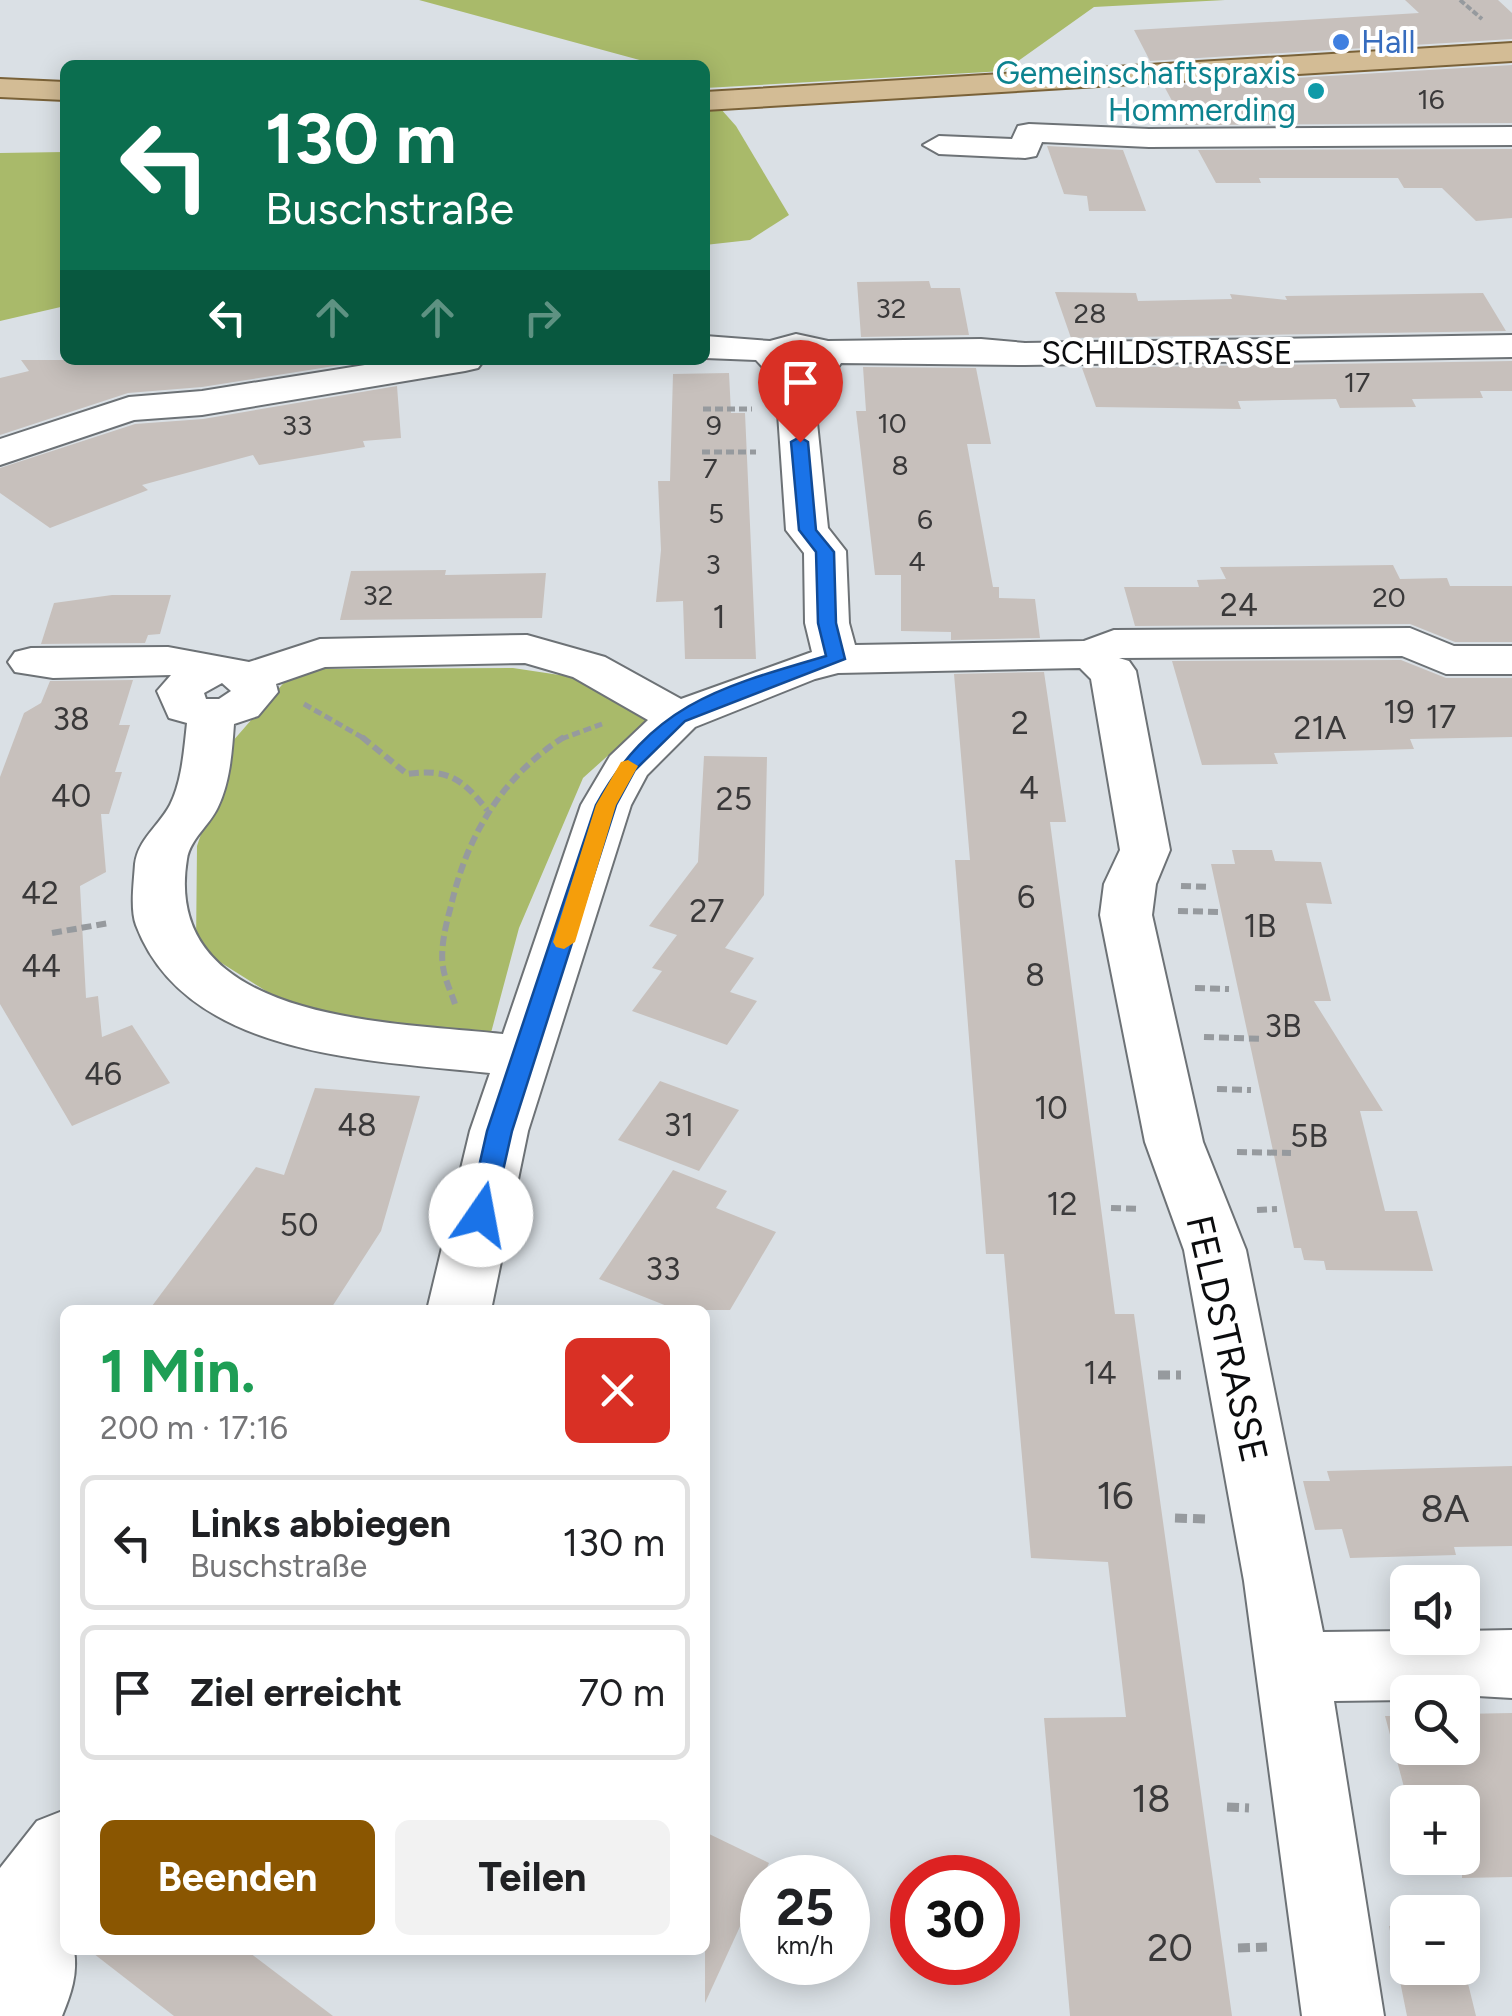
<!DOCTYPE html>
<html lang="de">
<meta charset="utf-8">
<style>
:root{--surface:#fff;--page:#f2f2f2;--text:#202124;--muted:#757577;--line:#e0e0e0;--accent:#8a5601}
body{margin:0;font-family:Figtree,sans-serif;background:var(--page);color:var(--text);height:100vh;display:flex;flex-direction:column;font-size:38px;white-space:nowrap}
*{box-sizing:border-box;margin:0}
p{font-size:32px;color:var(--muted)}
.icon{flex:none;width:55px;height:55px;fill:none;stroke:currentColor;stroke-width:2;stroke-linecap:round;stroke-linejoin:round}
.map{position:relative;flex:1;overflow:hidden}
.details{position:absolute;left:60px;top:1305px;width:650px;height:650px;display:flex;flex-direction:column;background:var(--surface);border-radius:15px;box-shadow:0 5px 25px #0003}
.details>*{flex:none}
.hud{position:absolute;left:60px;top:60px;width:650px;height:305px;border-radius:15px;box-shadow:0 5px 25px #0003;background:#0b6e4f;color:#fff;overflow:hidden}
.tools{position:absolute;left:1390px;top:1565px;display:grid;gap:20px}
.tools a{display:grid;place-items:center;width:90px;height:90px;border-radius:15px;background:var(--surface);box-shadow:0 5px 25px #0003;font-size:50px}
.speed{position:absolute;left:740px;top:1855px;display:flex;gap:20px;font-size:50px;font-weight:700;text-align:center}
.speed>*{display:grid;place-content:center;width:130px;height:130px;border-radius:50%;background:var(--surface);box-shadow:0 5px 25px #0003;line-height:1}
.speed small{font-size:25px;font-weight:400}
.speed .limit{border:15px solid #d22;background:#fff;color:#111}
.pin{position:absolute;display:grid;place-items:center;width:85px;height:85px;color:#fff;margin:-102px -42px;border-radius:50% 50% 50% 0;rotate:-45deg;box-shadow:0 0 10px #0007}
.pin .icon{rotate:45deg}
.me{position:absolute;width:110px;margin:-55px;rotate:12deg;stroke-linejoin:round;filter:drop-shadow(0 0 8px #0008)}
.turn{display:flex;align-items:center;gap:35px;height:210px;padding:0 40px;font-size:45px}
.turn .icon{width:130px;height:130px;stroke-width:2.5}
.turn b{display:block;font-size:70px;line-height:85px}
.lanes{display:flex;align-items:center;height:95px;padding:0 40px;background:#0003;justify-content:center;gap:50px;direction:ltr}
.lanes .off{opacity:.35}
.round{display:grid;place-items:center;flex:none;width:105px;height:105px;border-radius:15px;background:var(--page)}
.summary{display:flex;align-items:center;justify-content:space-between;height:170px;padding:0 40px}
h1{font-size:60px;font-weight:700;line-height:75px;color:#1e9e55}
.action{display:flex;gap:20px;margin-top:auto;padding:20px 40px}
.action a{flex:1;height:115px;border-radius:15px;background:var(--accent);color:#fff;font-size:40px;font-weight:700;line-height:115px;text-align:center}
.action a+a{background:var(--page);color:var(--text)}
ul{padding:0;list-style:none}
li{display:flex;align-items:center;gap:30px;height:135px;margin:0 20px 15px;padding:0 20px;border:5px solid var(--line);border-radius:15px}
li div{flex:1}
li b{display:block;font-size:38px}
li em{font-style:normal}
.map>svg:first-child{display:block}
.green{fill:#a9ba6a}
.building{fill:#c7c0bc}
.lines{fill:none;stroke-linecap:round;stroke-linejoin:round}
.minor-casing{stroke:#6d7276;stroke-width:4}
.major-casing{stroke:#7a6238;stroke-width:4}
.path-far3{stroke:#969a9e;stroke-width:4;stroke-dasharray:6 2.5;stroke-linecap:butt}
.path-far2{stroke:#969a9e;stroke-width:5;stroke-dasharray:8 4;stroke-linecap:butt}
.path-far1{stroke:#969a9e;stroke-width:6;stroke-dasharray:10 5;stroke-linecap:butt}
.path{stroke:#969a9e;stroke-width:9;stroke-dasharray:12 6;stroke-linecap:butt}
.minor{fill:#fff;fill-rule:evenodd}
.major{fill:#d3bc95;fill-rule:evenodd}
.route{fill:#1a73e8;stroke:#114b97;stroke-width:2.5}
.slow{fill:#f59e0b}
.shop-dot{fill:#3f7fe0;stroke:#fff;stroke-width:4}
.culture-dot{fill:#0f9aa8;stroke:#fff;stroke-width:4}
.labels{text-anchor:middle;stroke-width:8;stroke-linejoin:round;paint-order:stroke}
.far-number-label{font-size:28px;fill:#3a393a}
.far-shop-label{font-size:32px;fill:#366cbe;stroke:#fff;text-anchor:start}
.far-culture-label{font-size:32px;fill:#0d838f;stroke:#fff;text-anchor:end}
.far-street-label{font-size:32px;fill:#0b0c0e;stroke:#fff}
.number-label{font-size:32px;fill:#3a393a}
.street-label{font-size:38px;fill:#0b0c0e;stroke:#fff}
.near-number-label{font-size:38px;fill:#3a393a}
</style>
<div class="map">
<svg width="1512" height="2016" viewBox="0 0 1512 2016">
<rect width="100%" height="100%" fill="#dae0e5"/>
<g class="green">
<path d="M419 0H1225L1094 7 1004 71 705 88V65H658Z"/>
<path d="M705 108H720L736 126 789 215 750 240 705 245Z"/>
<path d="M65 152V306L0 321V153Z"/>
<path d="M513 668 586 679 652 716 583 778 519 928 488 1044 298 1011 196 947 197 846 232 742 288 678 317 669Z"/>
</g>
<g class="building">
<path d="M1405 0H1498L1512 13V39L1150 61 1134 30 1419 13Z"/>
<path d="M1512 65V123L1185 125 1164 86Z"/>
<path d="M1047 146 1123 150 1146 211H1089L1087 196 1064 194Z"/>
<path d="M1512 149V218L1476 221 1442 188H1404L1398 178H1259L1261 183H1216L1198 150Z"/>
<path d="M929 281 931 288H960L969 335 861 337 857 282Z"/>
<path d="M1055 292 1136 293 1138 301 1232 299 1230 294 1287 300 1285 296 1483 293 1506 331 1071 338Z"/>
<path d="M21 360H372L202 387 128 393 0 435V378L29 371Z"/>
<path d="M1512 361V391H1480L1483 398 1412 399 1416 407 1340 408 1336 399 1238 401 1241 409 1096 407 1082 368Z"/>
<path d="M863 367 976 368 991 444H967L993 587H999V598L1035 599 1040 638 951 640V632L901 631V575H875L856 411H866Z"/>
<path d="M729 373 731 413H745L756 659H685L683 601 656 602 661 550 658 481H670L673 374Z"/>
<path d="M397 386 401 438 363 441 365 447 259 465 253 455 142 485 148 490 50 528 0 493V468L135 424 203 419Z"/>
<path d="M1393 565 1400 579 1447 578 1450 586H1512V642H1455L1410 624 1135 626 1124 587H1199L1197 580 1226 579 1220 567Z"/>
<path d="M446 570 445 575 546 573 542 618 340 620 351 571Z"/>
<path d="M112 595H171L160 634 148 635 145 643 41 644 54 603Z"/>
<path d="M1401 660 1446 678H1512V737L1410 739 1414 749 1274 753 1278 764 1202 765 1172 661Z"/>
<path d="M1044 672 1066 822H1050L1115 1314H1134L1232 2016H1070L1044 1718 1126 1717 1108 1562 1031 1558 1004 1254H986L955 860H970L954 674Z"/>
<path d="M133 680 119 725H130L115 772H122L109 814H101L106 872 80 886 86 998 98 996 102 1037 132 1025 170 1083 72 1126 0 1004V777L24 713 41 703 50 681Z"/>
<path d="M704 756 767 757 764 895 725 948 754 958 730 992 757 1001 727 1045 632 1011 662 971 652 968 677 935 649 926 698 862Z"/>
<path d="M1232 850H1272L1275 861 1321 862 1332 904 1306 903 1331 1001H1314L1383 1111H1360L1385 1211H1417L1433 1271 1326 1270 1324 1261 1304 1260 1301 1248H1294L1211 864H1235Z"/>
<path d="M660 1081 739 1110 699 1171 618 1140Z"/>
<path d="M315 1088 420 1096 381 1231 330 1310H149L256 1167 284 1175Z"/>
<path d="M673 1170 727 1191 716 1208 776 1232 730 1310H677L599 1279Z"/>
<path d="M1512 1466V1546L1454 1547 1456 1555 1350 1558 1342 1529 1315 1530 1303 1481H1330L1327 1471Z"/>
<path d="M1512 1713V1877L1462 1878V1802H1408L1385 1716H1408V1748H1462V1714Z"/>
<path d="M705 1832 769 1863 705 2003Z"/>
<path d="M1389 1926H1408V1968H1462V1959L1476 2016H1407Z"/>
<path d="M89 1950H246L333 2016H174Z"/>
</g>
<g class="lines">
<g class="minor-casing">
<g id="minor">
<path d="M1029 124 1149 129 1512 127V145L1149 147 1042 142 1036 156 1025 158 939 154 923 145 939 136 1012 139 1018 126Z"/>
<path d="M796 334 828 341 981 339 1025 343 1512 335V357L1025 365 841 363 835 372 818 378 816 413 828 528 846 551 849 623 855 645 1084 641 1114 630 1410 628 1454 646H1512V674H1446L1402 656 1119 658 1129 661 1136 671 1170 850 1156 884 1152 915 1203 1142 1246 1250 1323 1632 1408 1631V1638H1462V1631L1512 1630V1698L1408 1692V1700L1334 1701 1384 2016H1302L1244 1581 1184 1250 1145 1142 1100 915 1104 884 1120 850 1091 679 1080 668 838 673 815 679 695 727 647 775 631 805 528 1131 491 1310H427L470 1131 490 1073C371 1060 186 1058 136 925 130 909 134 881 135 864 138 839 159 826 170 805 182 781 184 750 187 723L169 718 157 691 171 675 53 678 15 672 8 662 15 652 31 648 168 647 249 662 320 639 527 635 605 657 681 699 812 652 805 623 804 553 786 530 778 413 780 378 771 376 756 360 705 358V336L770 341ZM525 663 573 677 648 720 610 756 581 805 503 1034C394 1022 160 1023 187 859 190 839 210 825 218 807 230 782 232 752 234 724L258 716 278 692 276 684 325 667ZM222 683 231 691 219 699H206L204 693Z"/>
<path d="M396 360H484L478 368 465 371 202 415 134 420 0 465V439L129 397 202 391Z"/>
<path d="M65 1810V1912L61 1917 65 1950H74C78 1974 71 1994 62 2016H0V1868L37 1821Z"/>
</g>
</g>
<g class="major-casing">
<g id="major">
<path d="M1512 43V61L705 110V92Z"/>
<path d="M0 79 65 82V100L0 97Z"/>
</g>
</g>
<path class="path-far3" d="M1460 0 1482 19"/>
<g class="path-far2">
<path d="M703 409H752"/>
<path d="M702 452H756"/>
<path d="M304 704 365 739"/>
<path d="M561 739 602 724"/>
</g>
<g class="path-far1">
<path d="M362 737 407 774C447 768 463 779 487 810"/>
<path d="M1181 886 1210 887"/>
<path d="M1178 911 1222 912"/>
<path d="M52 933 109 923"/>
<path d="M1195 988 1229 989"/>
<path d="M455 1004C451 992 445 980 443 967 440 948 446 924 451 906 467 835 503 776 564 737"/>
<path d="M1204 1037 1263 1039"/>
<path d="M1217 1089 1251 1090"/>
<path d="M1237 1152 1291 1153"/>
<path d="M1111 1208 1140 1209"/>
<path d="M1257 1210 1277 1209"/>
</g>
<g class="path">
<path d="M1158 1375H1181"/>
<path d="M1175 1518 1205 1519"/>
<path d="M1227 1807 1249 1808"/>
<path d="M1238 1948 1267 1947"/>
</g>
<use href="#minor" class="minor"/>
<use href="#major" class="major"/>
</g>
<path class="route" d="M800 437 808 442 816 530 834 552 836 623 845 659 685 721 635 770 616 805 512 1131 493 1215 481 1225 472 1222 468 1215 487 1131 596 805C652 704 720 687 826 656L818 623 816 552 799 530 791 442Z"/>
<path class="slow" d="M628 760 638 766 616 805 575 942 564 949 556 947 553 942 596 805 621 762Z"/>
<circle class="shop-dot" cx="1341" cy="42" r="10"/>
<circle class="culture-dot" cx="1316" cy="91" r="10"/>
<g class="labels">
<g class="far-number-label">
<text x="1431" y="109">16</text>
<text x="891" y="318">32</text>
<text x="1090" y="323">28</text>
<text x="1357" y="392">17</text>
<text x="892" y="433">10</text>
<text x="297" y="435">33</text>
<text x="714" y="435">9</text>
<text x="900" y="475">8</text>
<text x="710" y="478">7</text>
<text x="716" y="523">5</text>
<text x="925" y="529">6</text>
<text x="917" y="571">4</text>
<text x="713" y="574">3</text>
<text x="378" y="605">32</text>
<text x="1389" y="607">20</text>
</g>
<g class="far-shop-label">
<text x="1361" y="53">Hall</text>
</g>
<g class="far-culture-label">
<text x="1296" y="84">Gemeinschaftspraxis<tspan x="1296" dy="37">Hommerding</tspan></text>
</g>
<g class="far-street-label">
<text x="1167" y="364">SCHILDSTRASSE</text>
</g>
<g class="number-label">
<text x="1239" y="616">24</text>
<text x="719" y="628">1</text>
<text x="1399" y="723">19</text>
<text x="1441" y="728">17</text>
<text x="71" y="730">38</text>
<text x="1020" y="734">2</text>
<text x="1320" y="739">21A</text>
<text x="1029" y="799">4</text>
<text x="71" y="807">40</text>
<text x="734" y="810">25</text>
<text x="40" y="904">42</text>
<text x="1026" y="908">6</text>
<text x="707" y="922">27</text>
<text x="1260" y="937">1B</text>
<text x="41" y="977">44</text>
<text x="1035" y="986">8</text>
<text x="1283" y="1037">3B</text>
<text x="103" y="1085">46</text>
<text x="1051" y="1119">10</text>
<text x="357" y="1136">48</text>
<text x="679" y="1136">31</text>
<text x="1309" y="1147">5B</text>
<text x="1062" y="1215">12</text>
<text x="299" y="1236">50</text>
<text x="663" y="1280">33</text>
<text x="1100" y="1384">14</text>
</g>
<g class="street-label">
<text transform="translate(1227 1339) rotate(77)" y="13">FELDSTRASSE</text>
</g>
<g class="near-number-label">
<text x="1115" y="1509">16</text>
<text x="1445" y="1522">8A</text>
<text x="1151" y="1812">18</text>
<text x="1170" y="1961">20</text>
</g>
</g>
</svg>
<div class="tools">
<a><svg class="icon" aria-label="sound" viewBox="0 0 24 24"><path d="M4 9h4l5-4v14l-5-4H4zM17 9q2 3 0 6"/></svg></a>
<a><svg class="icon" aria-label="search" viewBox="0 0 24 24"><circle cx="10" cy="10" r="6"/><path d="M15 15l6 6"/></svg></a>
<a>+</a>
<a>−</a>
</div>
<div class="speed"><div>25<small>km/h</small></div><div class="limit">30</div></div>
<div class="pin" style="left:800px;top:442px;background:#d93025"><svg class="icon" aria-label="arrive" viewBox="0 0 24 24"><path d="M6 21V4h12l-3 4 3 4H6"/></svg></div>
<svg class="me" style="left:481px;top:1215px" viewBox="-20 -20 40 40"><circle r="19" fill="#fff"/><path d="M0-13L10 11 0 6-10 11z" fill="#1a73e8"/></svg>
<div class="hud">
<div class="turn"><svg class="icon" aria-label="left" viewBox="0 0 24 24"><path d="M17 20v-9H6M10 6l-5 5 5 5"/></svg><div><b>130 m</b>Buschstraße</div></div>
<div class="lanes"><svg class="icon" aria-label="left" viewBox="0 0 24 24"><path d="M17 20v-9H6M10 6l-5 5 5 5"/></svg><svg class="icon off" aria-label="ahead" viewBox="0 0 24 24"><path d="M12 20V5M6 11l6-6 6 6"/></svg><svg class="icon off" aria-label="ahead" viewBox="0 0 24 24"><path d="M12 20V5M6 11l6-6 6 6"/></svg><svg class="icon off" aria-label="right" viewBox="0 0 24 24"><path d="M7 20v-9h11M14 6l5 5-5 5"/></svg></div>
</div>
<section class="details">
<div class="summary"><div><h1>1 Min.</h1><p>200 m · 17:16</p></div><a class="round" style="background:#d93025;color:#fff"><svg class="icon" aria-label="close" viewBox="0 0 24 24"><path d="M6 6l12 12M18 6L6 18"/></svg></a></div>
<ul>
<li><svg class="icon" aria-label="left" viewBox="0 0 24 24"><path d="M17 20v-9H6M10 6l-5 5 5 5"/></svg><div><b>Links abbiegen</b><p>Buschstraße</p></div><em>130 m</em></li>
<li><svg class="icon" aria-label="arrive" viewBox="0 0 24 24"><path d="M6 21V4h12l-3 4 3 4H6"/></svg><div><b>Ziel erreicht</b></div><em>70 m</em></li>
</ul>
<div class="action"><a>Beenden</a><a>Teilen</a></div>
</section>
</div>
